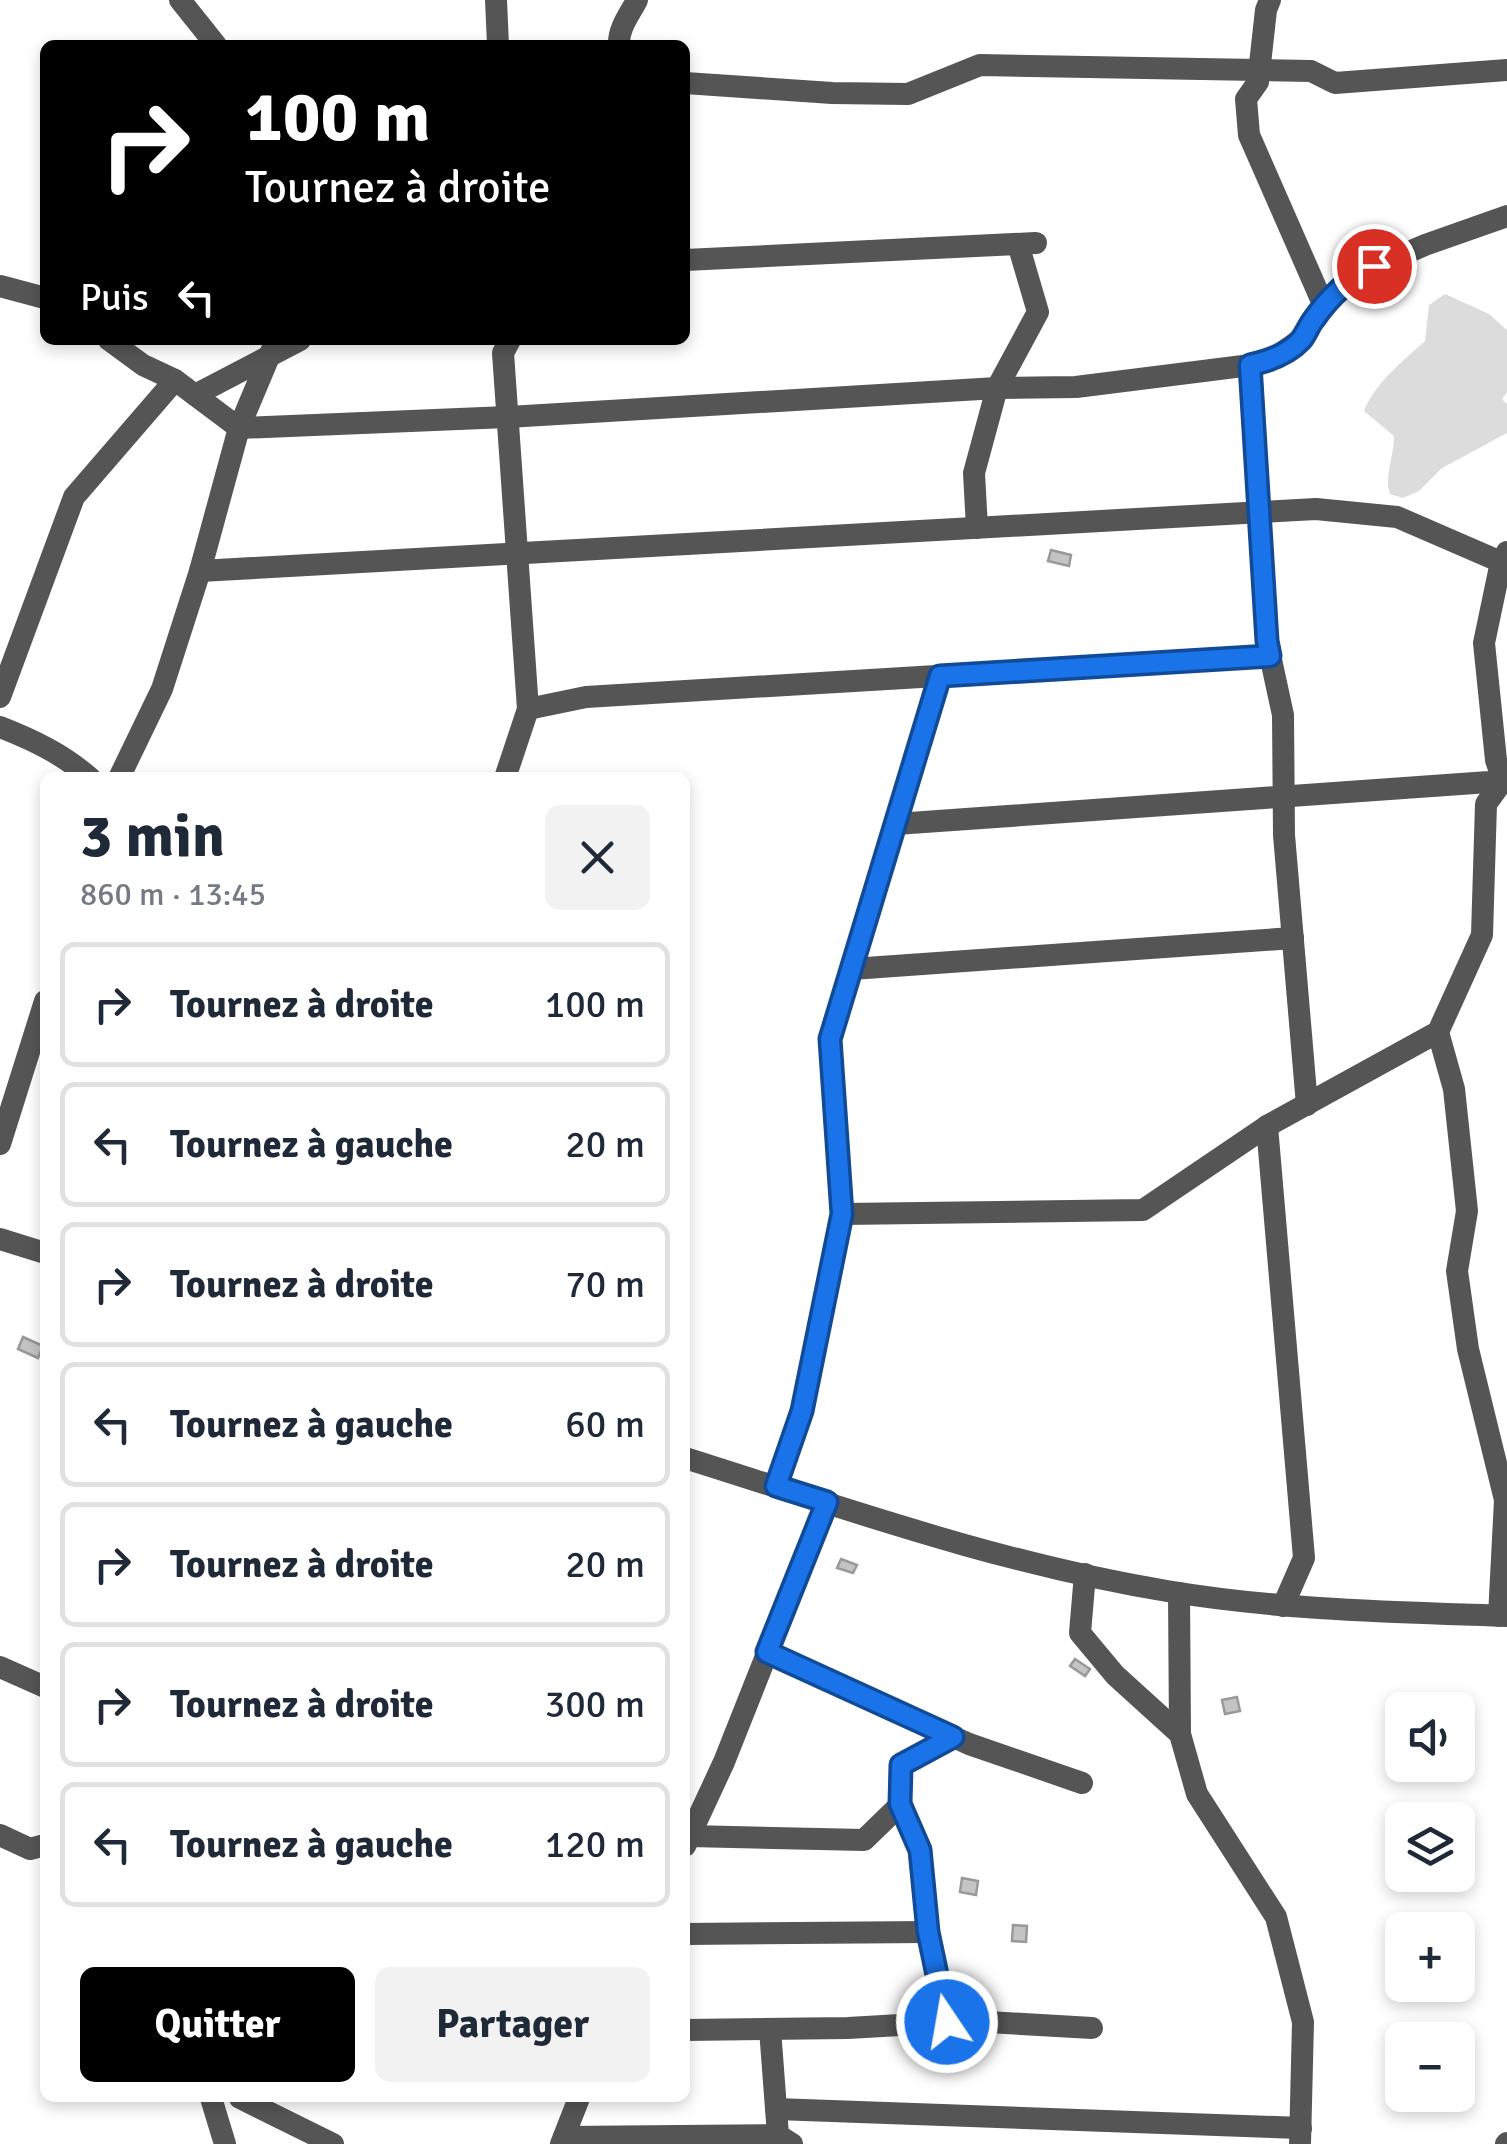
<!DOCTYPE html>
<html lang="fr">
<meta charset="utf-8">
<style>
:root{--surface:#fff;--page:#f2f2f3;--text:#1f2937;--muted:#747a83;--line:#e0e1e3;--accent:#000}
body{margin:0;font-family:Signika,sans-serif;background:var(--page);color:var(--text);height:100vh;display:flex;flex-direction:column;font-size:38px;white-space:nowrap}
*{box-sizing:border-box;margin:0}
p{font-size:32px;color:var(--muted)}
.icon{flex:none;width:55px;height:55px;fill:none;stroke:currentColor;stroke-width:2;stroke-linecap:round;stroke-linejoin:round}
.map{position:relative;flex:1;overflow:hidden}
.drawer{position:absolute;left:40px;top:772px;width:650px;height:1330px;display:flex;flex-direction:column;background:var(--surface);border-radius:15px;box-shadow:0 5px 15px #0003}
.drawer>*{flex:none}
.top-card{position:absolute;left:40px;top:40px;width:650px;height:305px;border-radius:15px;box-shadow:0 5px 15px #0003;background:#000;color:#fff;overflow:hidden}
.tools{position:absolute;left:1385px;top:1692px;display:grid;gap:20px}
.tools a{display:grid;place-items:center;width:90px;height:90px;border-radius:15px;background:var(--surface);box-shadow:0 5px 15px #0003;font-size:50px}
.pin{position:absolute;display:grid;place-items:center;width:85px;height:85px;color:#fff;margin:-42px;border:5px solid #fff;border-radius:50%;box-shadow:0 2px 10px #0007}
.me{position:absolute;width:110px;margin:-55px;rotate:348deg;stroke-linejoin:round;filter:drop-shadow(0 0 8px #0008)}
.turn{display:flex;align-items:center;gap:35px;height:210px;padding:0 40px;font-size:45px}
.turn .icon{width:130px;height:130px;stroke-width:2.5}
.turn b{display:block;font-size:70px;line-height:85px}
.then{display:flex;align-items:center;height:95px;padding:0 40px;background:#0003;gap:20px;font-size:38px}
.round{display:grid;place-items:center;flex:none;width:105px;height:105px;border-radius:15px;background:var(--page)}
.headline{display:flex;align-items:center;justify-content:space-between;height:170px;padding:0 40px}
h1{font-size:60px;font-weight:800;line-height:75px}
.action{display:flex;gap:20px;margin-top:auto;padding:20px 40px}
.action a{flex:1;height:115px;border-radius:15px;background:var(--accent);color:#fff;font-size:40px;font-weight:800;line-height:115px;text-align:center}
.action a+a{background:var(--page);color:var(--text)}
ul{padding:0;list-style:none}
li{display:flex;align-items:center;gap:30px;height:125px;margin:0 20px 15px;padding:0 20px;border:5px solid var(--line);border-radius:15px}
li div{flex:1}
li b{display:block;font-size:38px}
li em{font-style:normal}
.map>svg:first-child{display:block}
.green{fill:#dcdcdc}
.building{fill:#c4c4c4;stroke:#999;stroke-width:2.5}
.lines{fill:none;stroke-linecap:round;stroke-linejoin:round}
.minor{stroke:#555;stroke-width:22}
.route-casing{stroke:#114b97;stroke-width:25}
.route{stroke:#1a73e8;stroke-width:18}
</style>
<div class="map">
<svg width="1507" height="2144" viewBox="0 0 1507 2144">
<rect width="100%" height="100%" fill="#fff"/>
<path class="green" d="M1445 294 1489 314 1507 330V392L1502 399 1507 404V433L1442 468 1419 491 1403 498 1390 494C1384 476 1394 457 1394 436L1364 411C1375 383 1403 361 1425 341L1429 305Z"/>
<g class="building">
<path d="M1051 550 1071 555 1069 566 1048 561Z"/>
<path d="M23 1337 43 1346 38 1358 18 1349Z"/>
<path d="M841 1559 857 1565 853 1573 837 1568Z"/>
<path d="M1075 1659 1090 1669 1085 1676 1070 1666Z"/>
<path d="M1237 1697 1240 1711 1225 1714 1222 1700Z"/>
<path d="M962 1878 978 1881 976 1895 960 1892Z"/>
<path d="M1013 1925 1027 1926 1026 1942 1012 1941Z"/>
</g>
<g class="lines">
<g class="minor">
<path d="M180 0 216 45"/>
<path d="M496 0 498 45"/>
<path d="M1270 0 1266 10 1258 82 1246 99 1249 135 1324 306"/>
<path d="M619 45C618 28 630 14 637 0"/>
<path d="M685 83 832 93 908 94 980 65 1311 71 1335 83 1507 70"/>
<path d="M685 260 1036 243"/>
<path d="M0 286 45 298"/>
<path d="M109 340 143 365 175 380 239 428 507 417 997 388 1076 387 1251 365 1270 361 1300 340 1324 306 1339 288 1356 275 1425 245 1507 216"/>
<path d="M1251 365 1267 641 1283 715 1284 835 1307 1105"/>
<path d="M195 395 300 340"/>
<path d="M977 528 974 473 997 388 1038 312 1018 244"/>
<path d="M200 571 1316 509 1397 517 1501 562"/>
<path d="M0 697 74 497 175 380"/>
<path d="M528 709 586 697 1270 656"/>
<path d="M0 727C33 740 63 754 90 778"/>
<path d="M119 778 162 689 200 571 239 428 276 340"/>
<path d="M505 778 528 709 503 353 510 340"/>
<path d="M896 824 1503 781 1496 760 1484 643 1501 562 1507 552"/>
<path d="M852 969 1293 938"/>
<path d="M1438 1032 1454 1089 1467 1211 1457 1271 1468 1349 1505 1500 1499 1616"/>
<path d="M1267 1126 1304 1558 1283 1606"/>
<path d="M0 1144 45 1001"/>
<path d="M842 1214 830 1039 941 676"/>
<path d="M0 1239 45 1253"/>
<path d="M685 1458C844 1508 1002 1564 1167 1591 1280 1610 1393 1612 1507 1616"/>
<path d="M776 1486 801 1411 842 1214 1143 1210 1267 1126 1438 1032 1482 935 1486 804 1507 775"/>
<path d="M1085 1574 1080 1633 1115 1675 1180 1734 1197 1794 1276 1917 1303 2022 1300 2144"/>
<path d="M1179 1593 1180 1734"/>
<path d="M767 1652 969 1744 1082 1783"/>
<path d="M0 1667 45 1687"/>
<path d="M901 1804 921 1850 928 1932 947 2023"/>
<path d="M0 1835 30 1849 45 1845"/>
<path d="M689 1836 864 1840 901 1804V1765L953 1737"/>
<path d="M685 1846 724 1762 827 1502"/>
<path d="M685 1934 928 1932"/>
<path d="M770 2029 778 2135 792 2144"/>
<path d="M685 2030 848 2028 970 2021 1092 2028"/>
<path d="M211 2098 225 2144"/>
<path d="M240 2098 333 2144"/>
<path d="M776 2109 1301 2128"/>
<path d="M564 2137 778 2135"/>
<path d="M561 2144 579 2098"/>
<path d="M1506 2144 1507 2143"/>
</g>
</g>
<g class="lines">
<g class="route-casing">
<path id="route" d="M947 2022 928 1932 920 1850 900 1804 901 1765 953 1737 767 1652 827 1502 776 1486 802 1411 842 1214 830 1039 940 676 1270 656 1267 641 1250 365C1269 361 1288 354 1301 340 1306 334 1309 325 1314 319 1330 296 1349 278 1374 266"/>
</g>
<use href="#route" class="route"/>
</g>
</svg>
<div class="tools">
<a><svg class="icon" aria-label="sound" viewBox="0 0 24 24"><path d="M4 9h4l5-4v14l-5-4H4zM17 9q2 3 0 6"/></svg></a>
<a><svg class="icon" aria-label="layers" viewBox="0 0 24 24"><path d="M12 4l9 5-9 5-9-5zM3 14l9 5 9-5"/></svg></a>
<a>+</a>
<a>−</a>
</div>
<div class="pin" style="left:1374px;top:266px;background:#d93025"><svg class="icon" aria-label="arrive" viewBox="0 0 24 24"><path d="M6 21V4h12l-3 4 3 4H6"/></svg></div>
<svg class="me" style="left:947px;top:2022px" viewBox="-20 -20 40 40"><circle r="17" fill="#1a73e8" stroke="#fff" stroke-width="3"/><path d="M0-11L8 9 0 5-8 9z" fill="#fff"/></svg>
<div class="top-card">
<div class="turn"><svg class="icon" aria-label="right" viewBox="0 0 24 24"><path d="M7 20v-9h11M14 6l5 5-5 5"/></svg><div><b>100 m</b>Tournez à droite</div></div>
<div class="then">Puis<svg class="icon" aria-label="left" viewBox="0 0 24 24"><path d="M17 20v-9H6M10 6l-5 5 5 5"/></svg></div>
</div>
<section class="drawer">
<div class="headline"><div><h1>3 min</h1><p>860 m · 13:45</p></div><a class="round"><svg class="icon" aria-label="close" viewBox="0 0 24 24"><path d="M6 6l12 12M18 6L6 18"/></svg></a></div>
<ul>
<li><svg class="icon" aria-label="right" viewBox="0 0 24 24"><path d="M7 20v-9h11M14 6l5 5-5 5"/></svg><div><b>Tournez à droite</b></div><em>100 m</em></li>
<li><svg class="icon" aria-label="left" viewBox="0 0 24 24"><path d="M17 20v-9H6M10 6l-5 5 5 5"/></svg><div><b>Tournez à gauche</b></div><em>20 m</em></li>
<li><svg class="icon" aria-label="right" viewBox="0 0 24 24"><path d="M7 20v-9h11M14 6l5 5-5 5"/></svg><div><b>Tournez à droite</b></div><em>70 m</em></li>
<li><svg class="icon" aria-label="left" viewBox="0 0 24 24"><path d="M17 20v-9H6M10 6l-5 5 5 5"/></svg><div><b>Tournez à gauche</b></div><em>60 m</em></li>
<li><svg class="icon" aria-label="right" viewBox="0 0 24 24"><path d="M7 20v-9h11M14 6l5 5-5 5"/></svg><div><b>Tournez à droite</b></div><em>20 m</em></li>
<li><svg class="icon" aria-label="right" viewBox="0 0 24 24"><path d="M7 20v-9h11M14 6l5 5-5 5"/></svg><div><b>Tournez à droite</b></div><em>300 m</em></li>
<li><svg class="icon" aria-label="left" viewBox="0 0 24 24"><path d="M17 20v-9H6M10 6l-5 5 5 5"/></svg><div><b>Tournez à gauche</b></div><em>120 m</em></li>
</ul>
<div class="action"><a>Quitter</a><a>Partager</a></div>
</section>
</div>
